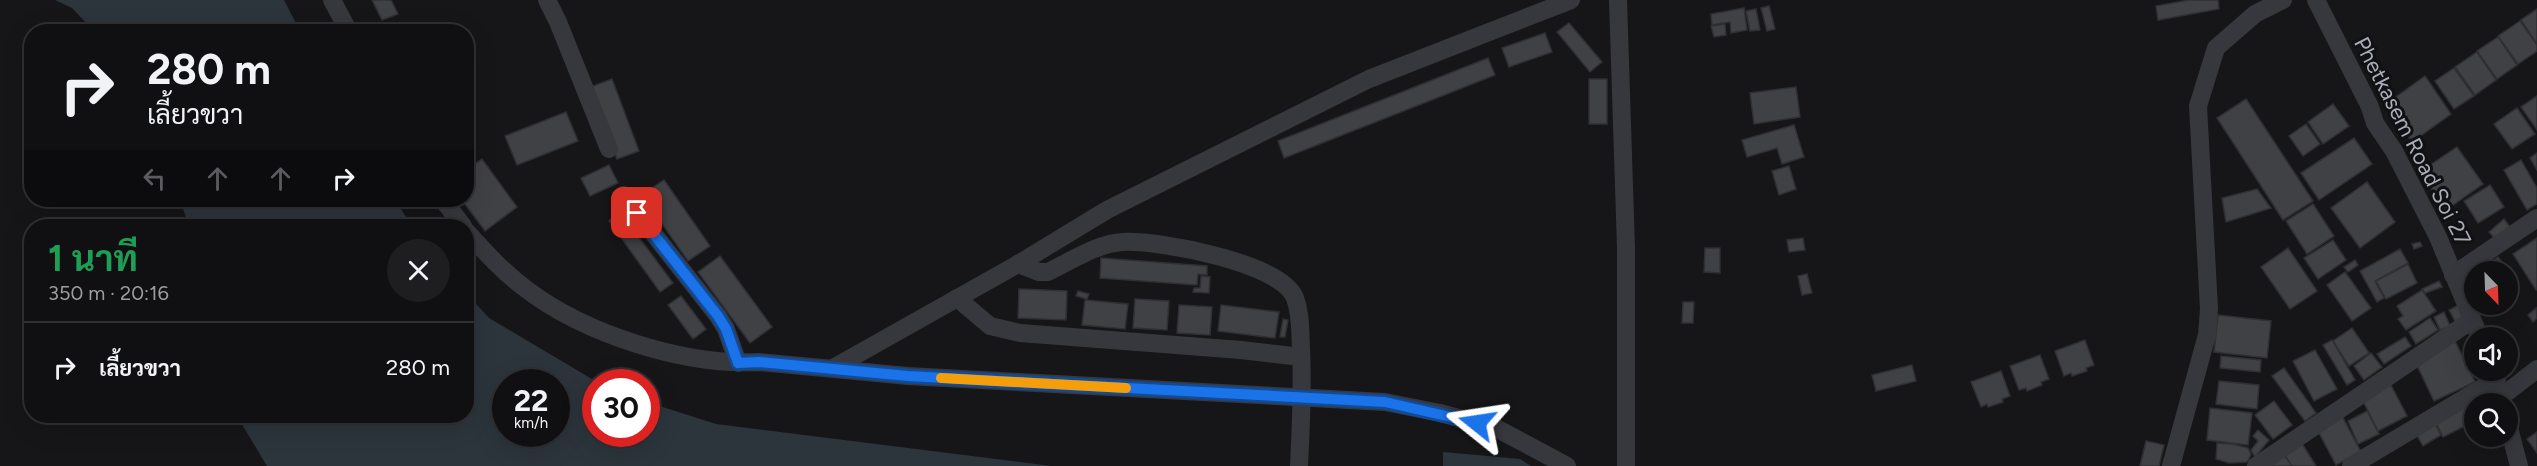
<!DOCTYPE html>
<html lang="th">
<meta charset="utf-8">
<style>
:root{--surface:#101012;--page:#1e1e20;--text:#f1f3f6;--muted:#9c9d9f;--line:#303032}
body{margin:0;font-family:Figtree,Sarabun,sans-serif;background:var(--page);color:var(--text);height:100vh;display:flex;flex-direction:column;font-size:22px;white-space:nowrap}
*{box-sizing:border-box;margin:0}
p{font-size:20px;color:var(--muted)}
.icon{flex:none;width:33px;height:33px;fill:none;stroke:currentColor;stroke-width:2;stroke-linecap:round;stroke-linejoin:round}
.map{position:relative;flex:1;overflow:hidden}
.side{position:absolute;left:24px;top:219px;width:450px;height:204px;display:flex;flex-direction:column;background:var(--surface);border-radius:24px;box-shadow:0 6px 24px #0002,0 0 0 2px var(--line)}
.side>*{flex:none}
.top-card{position:absolute;left:24px;top:24px;width:450px;height:183px;border-radius:24px;box-shadow:0 6px 24px #0002,0 0 0 2px var(--line);background:#101012;color:var(--text);overflow:hidden}
.needle{width:39px;rotate:157deg}
.controls{position:absolute;left:2464px;top:261px;display:grid;gap:12px}
.controls a{display:grid;place-items:center;width:54px;height:54px;border-radius:50%;background:var(--surface);box-shadow:0 6px 24px #0002,0 0 0 2px var(--line);font-size:30px}
.speed{position:absolute;left:492px;top:369px;display:flex;gap:12px;font-size:30px;font-weight:700;text-align:center}
.speed>*{display:grid;place-content:center;width:78px;height:78px;border-radius:50%;background:var(--surface);box-shadow:0 6px 24px #0002,0 0 0 2px var(--line);line-height:1}
.speed small{font-size:15px;font-weight:400}
.speed .limit{border:9px solid #d22;background:#fff;color:#111}
.pin{position:absolute;display:grid;place-items:center;width:51px;height:51px;color:#fff;margin:-26px;border-radius:12px;box-shadow:0 3px 9px #0006}
.me{position:absolute;width:66px;margin:-33px;rotate:285deg;stroke-linejoin:round;filter:drop-shadow(0 0 4px #0008)}
.turn{display:flex;align-items:center;gap:21px;height:126px;padding:0 24px;font-size:27px}
.turn .icon{width:78px;height:78px;stroke-width:2.5}
.turn b{display:block;font-size:42px;line-height:51px}
.lanes{display:flex;align-items:center;height:57px;padding:0 24px;background:#0003;justify-content:center;gap:30px;direction:ltr}
.lanes .off{opacity:.35}
.round{display:grid;place-items:center;flex:none;width:63px;height:63px;border-radius:32px;background:var(--page)}
.head{display:flex;align-items:center;justify-content:space-between;height:102px;padding:0 24px}
h1{font-size:36px;font-weight:700;line-height:45px;color:#1e9e55}
ul{padding:0;list-style:none}
li{display:flex;align-items:center;gap:18px;height:90px;padding:0 24px;border-top:2px solid var(--line)}
li div{flex:1}
li b{display:block;font-size:22px}
li em{font-style:normal}
.map>svg:first-child{display:block}
.water{fill:#2c353c;fill-rule:evenodd}
.building{fill:#404145;stroke:#303034;stroke-width:1.5}
.lines{fill:none;stroke-linecap:round;stroke-linejoin:round}
.minor{stroke:#37383d;stroke-width:18}
.route-casing{stroke:#114b97;stroke-width:15}
.route{stroke:#1a73e8;stroke-width:10}
.slow{stroke:#f59e0b;stroke-width:10}
.labels{text-anchor:middle;stroke-width:6;stroke-linejoin:round;paint-order:stroke}
.street-label{font-size:22px;fill:#a8adb8;stroke:#111113}
</style>
<div class="map">
<svg width="2537" height="466" viewBox="0 0 2537 466">
<rect width="100%" height="100%" fill="#161618"/>
<g class="water">
<path d="M55 0H284L300 31H94L72 8Z"/>
<path d="M180 200H395L412 226H189Z"/>
<path d="M467 294 489 318 597 382H596V434H646L647 402 716 424 1051 466H267L237 416H466ZM556 382V434H506V382Z"/>
<path d="M1443 452 1520 459 1531 466H1443Z"/>
</g>
<g class="building">
<path d="M372 0H391L398 14 382 20Z"/>
<path d="M2189 0H2218L2219 9 2158 20 2156 6Z"/>
<path d="M1769 6 1775 29 1767 31 1761 8Z"/>
<path d="M1744 8 1747 30 1731 33 1730 22 1712 25 1711 14Z"/>
<path d="M1756 9 1760 30 1750 31 1746 11Z"/>
<path d="M2537 9V44L2521 20Z"/>
<path d="M2520 21 2537 45V51L2518 64 2498 36Z"/>
<path d="M1569 23 1602 62 1590 72 1557 32Z"/>
<path d="M1725 24 1726 35 1714 37 1711 26Z"/>
<path d="M1545 33 1552 52 1509 67 1502 48Z"/>
<path d="M2498 37 2517 65 2497 79 2477 51Z"/>
<path d="M2477 52 2496 80 2475 95 2455 67Z"/>
<path d="M1488 58 1495 75 1284 158 1278 141Z"/>
<path d="M2454 68 2474 96 2454 109 2435 81Z"/>
<path d="M2425 76 2451 114 2412 142 2386 104Z"/>
<path d="M612 79 639 151 617 159 591 87Z"/>
<rect x="1589" y="79" width="18" height="45"/>
<path d="M1796 87 1800 117 1754 124 1750 93Z"/>
<path d="M2537 96V130L2521 107Z"/>
<path d="M2246 99 2313 201 2283 220 2217 118Z"/>
<path d="M2333 104 2349 126 2323 144 2308 122Z"/>
<path d="M2517 108 2535 134 2512 149 2494 124Z"/>
<path d="M566 112 578 141 517 165 505 136Z"/>
<path d="M2306 124 2320 144 2303 156 2289 136Z"/>
<path d="M1794 125 1804 157 1782 164 1777 148 1747 157 1742 140Z"/>
<path d="M2354 138 2372 164 2319 200 2301 173Z"/>
<path d="M2457 147 2483 184 2446 210 2420 172Z"/>
<path d="M2537 153V170L2530 158Z"/>
<path d="M482 159 517 207 485 231 462 200H466V170Z"/>
<path d="M2521 160 2537 188V204L2527 210 2504 170Z"/>
<path d="M609 165 618 183 590 196 581 178Z"/>
<path d="M1789 166 1796 189 1779 195 1772 171Z"/>
<path d="M664 180 710 246 688 261 642 195Z"/>
<path d="M2367 182 2395 222 2360 248 2331 208Z"/>
<path d="M2490 185 2504 207 2478 223 2464 201Z"/>
<path d="M2257 189 2271 208 2226 222 2222 198Z"/>
<path d="M2313 204 2334 236 2307 254 2286 221Z"/>
<path d="M620 212 673 283 660 292 609 221Z"/>
<path d="M2504 219 2510 227 2495 239 2489 232Z"/>
<path d="M1803 238 1805 250 1789 252 1787 240Z"/>
<path d="M2537 238V290H2536L2513 254Z"/>
<path d="M2333 240 2346 260 2318 279 2304 258Z"/>
<path d="M2420 242 2422 246 2414 249 2412 244Z"/>
<path d="M1705 248H1720V273L1704 272Z"/>
<path d="M2288 248 2317 291 2290 309 2261 267Z"/>
<path d="M2400 249 2408 263 2375 281 2384 298 2377 302 2360 271Z"/>
<path d="M720 256 772 327 750 343 698 272Z"/>
<path d="M2498 257 2518 284 2508 291V272H2478Z"/>
<path d="M1101 258 1207 266V275L1198 274 1197 285 1100 278Z"/>
<path d="M2355 260 2358 265 2348 272 2344 267Z"/>
<path d="M2408 264 2417 283 2386 299 2376 281Z"/>
<path d="M2345 272 2371 308 2352 321 2327 285Z"/>
<path d="M1807 274 1812 293 1802 295 1798 276Z"/>
<path d="M2475 274V293L2471 288 2470 280Z"/>
<path d="M1201 276 1210 277 1209 293 1193 292 1194 288H1200Z"/>
<path d="M2439 281 2442 287 2425 293 2422 289Z"/>
<path d="M1019 289 1067 291 1066 320 1018 318Z"/>
<path d="M2422 290 2436 311 2406 330 2398 319 2403 316 2397 306Z"/>
<path d="M1078 291 1089 294 1087 299 1076 296Z"/>
<path d="M681 296 706 329 693 339 668 305Z"/>
<path d="M1135 299 1169 301 1167 330 1133 328Z"/>
<path d="M1085 300 1128 304 1125 329 1082 325Z"/>
<path d="M1683 302H1694L1693 323H1682Z"/>
<path d="M1179 305 1212 307 1210 335 1177 333Z"/>
<path d="M1221 305 1279 312 1275 338 1218 331Z"/>
<path d="M2459 305 2465 318 2456 323 2449 310Z"/>
<path d="M2536 308 2537 318 2533 322 2528 315Z"/>
<path d="M2444 312 2450 326 2440 330 2434 317Z"/>
<path d="M2218 315 2271 321 2267 358 2214 352Z"/>
<path d="M2430 318 2438 330 2416 344 2409 332Z"/>
<path d="M1283 319 1288 320 1285 337H1280Z"/>
<path d="M2352 328 2369 353 2349 366 2333 341Z"/>
<path d="M2405 337 2411 346 2384 364 2377 354Z"/>
<path d="M2085 340 2094 365 2086 368 2087 371 2072 376 2071 373 2064 376 2055 351Z"/>
<path d="M2332 340 2355 380 2347 385 2323 345Z"/>
<path d="M2455 341 2475 382 2434 401 2415 361Z"/>
<path d="M2315 350 2337 389 2314 401 2293 361Z"/>
<path d="M2371 353 2382 367 2364 380 2354 366Z"/>
<path d="M2040 355 2049 379 2041 382 2042 385 2027 391 2026 388 2019 390 2010 366Z"/>
<path d="M2221 356 2261 360 2260 372 2220 368Z"/>
<path d="M1912 365 1916 381 1876 391 1872 375Z"/>
<path d="M2284 368 2316 413 2305 421 2272 376Z"/>
<path d="M2001 371 2010 396 2002 399 2003 402 1988 407 1987 404 1981 407 1971 382Z"/>
<path d="M2219 381 2259 385 2257 409 2216 404Z"/>
<path d="M2391 385 2407 416 2378 431 2362 399Z"/>
<path d="M2274 401 2292 425 2273 439 2255 415Z"/>
<path d="M2465 403 2475 421 2443 437 2434 419Z"/>
<path d="M2210 408 2252 413 2248 445 2207 440Z"/>
<path d="M2367 411 2379 434 2358 444 2348 421Z"/>
<path d="M2342 416 2361 452 2336 465 2317 429Z"/>
<path d="M2434 422 2441 435 2423 446 2415 432Z"/>
<path d="M2258 430 2269 440 2255 457 2251 450 2258 441 2253 436Z"/>
<path d="M2537 432V453L2527 439Z"/>
<path d="M2146 441 2164 445 2159 466H2140Z"/>
<path d="M2301 442 2316 466H2292L2283 453Z"/>
<path d="M2217 443 2233 444 2248 448 2251 454 2249 459 2247 462 2229 463 2216 459Z"/>
<path d="M2283 453 2292 466H2265Z"/>
</g>
<g class="lines">
<g class="minor">
<path d="M332 0 349 32"/>
<path d="M547 0 558 22 609 149"/>
<path d="M1618 0 1626 248V466"/>
<path d="M2316 0 2370 107 2375 123 2394 151 2438 237 2480 338"/>
<path d="M623 195 718 316 726 329 738 363"/>
<path d="M443 200 463 226"/>
<path d="M466 231C485 252 503 272 526 289 585 334 684 366 759 362L908 376 1385 402 1440 413 1496 428 1567 466"/>
<path d="M1018 264 1039 272H1048C1071 261 1098 243 1123 242 1159 240 1282 263 1295 298 1301 314 1300 331 1301 348 1303 388 1301 426 1299 466"/>
<path d="M2453 275 2537 218"/>
<path d="M957 298 990 326 1020 333 1241 350 1301 357"/>
<path d="M833 368 1018 264 1107 210 1369 79 1571 0"/>
<path d="M2501 397 2537 369"/>
<path d="M2508 424 2519 466"/>
<path d="M2171 466 2207 335 2209 309 2198 106 2216 48 2255 14 2283 0"/>
<path d="M2256 466 2472 320"/>
<path d="M2351 466 2497 379"/>
</g>
</g>
<g class="lines">
<g class="route-casing">
<path id="route" d="M637 213 718 316 726 329 738 363 759 362 908 376 1385 402 1477 423"/>
</g>
<use href="#route" class="route"/>
<path class="slow" d="M941 378 1126 388"/>
</g>
<g class="labels">
<g class="street-label">
<text transform="translate(2413 141) rotate(63)" y="8">Phetkasem Road Soi 27</text>
</g>
</g>
</svg>
<div class="controls">
<a><svg class="needle" viewBox="-14 -14 28 28"><path d="M0-13l5 13h-10z" fill="#e53935"/><path d="M0 13l5-13h-10z" fill="#9c9d9f"/></svg></a>
<a><svg class="icon" aria-label="sound" viewBox="0 0 24 24"><path d="M4 9h4l5-4v14l-5-4H4zM17 9q2 3 0 6"/></svg></a>
<a><svg class="icon" aria-label="search" viewBox="0 0 24 24"><circle cx="10" cy="10" r="6"/><path d="M15 15l6 6"/></svg></a>
</div>
<div class="speed"><div>22<small>km/h</small></div><div class="limit">30</div></div>
<div class="pin" style="left:637px;top:213px;background:#d93025"><svg class="icon" aria-label="arrive" viewBox="0 0 24 24"><path d="M6 21V4h12l-3 4 3 4H6"/></svg></div>
<svg class="me" style="left:1477px;top:423px" viewBox="-20 -20 40 40"><path d="M0-17L14 15 0 8-14 15z" fill="#1a73e8" stroke="#fff" stroke-width="4"/></svg>
<div class="top-card">
<div class="turn"><svg class="icon" aria-label="right" viewBox="0 0 24 24"><path d="M7 20v-9h11M14 6l5 5-5 5"/></svg><div><b>280 m</b>เลี้ยวขวา</div></div>
<div class="lanes"><svg class="icon off" aria-label="left" viewBox="0 0 24 24"><path d="M17 20v-9H6M10 6l-5 5 5 5"/></svg><svg class="icon off" aria-label="ahead" viewBox="0 0 24 24"><path d="M12 20V5M6 11l6-6 6 6"/></svg><svg class="icon off" aria-label="ahead" viewBox="0 0 24 24"><path d="M12 20V5M6 11l6-6 6 6"/></svg><svg class="icon" aria-label="right" viewBox="0 0 24 24"><path d="M7 20v-9h11M14 6l5 5-5 5"/></svg></div>
</div>
<section class="side">
<div class="head"><div><h1>1 นาที</h1><p>350 m · 20:16</p></div><a class="round"><svg class="icon" aria-label="close" viewBox="0 0 24 24"><path d="M6 6l12 12M18 6L6 18"/></svg></a></div>
<ul>
<li><svg class="icon" aria-label="right" viewBox="0 0 24 24"><path d="M7 20v-9h11M14 6l5 5-5 5"/></svg><div><b>เลี้ยวขวา</b></div><em>280 m</em></li>
</ul>
</section>
</div>
